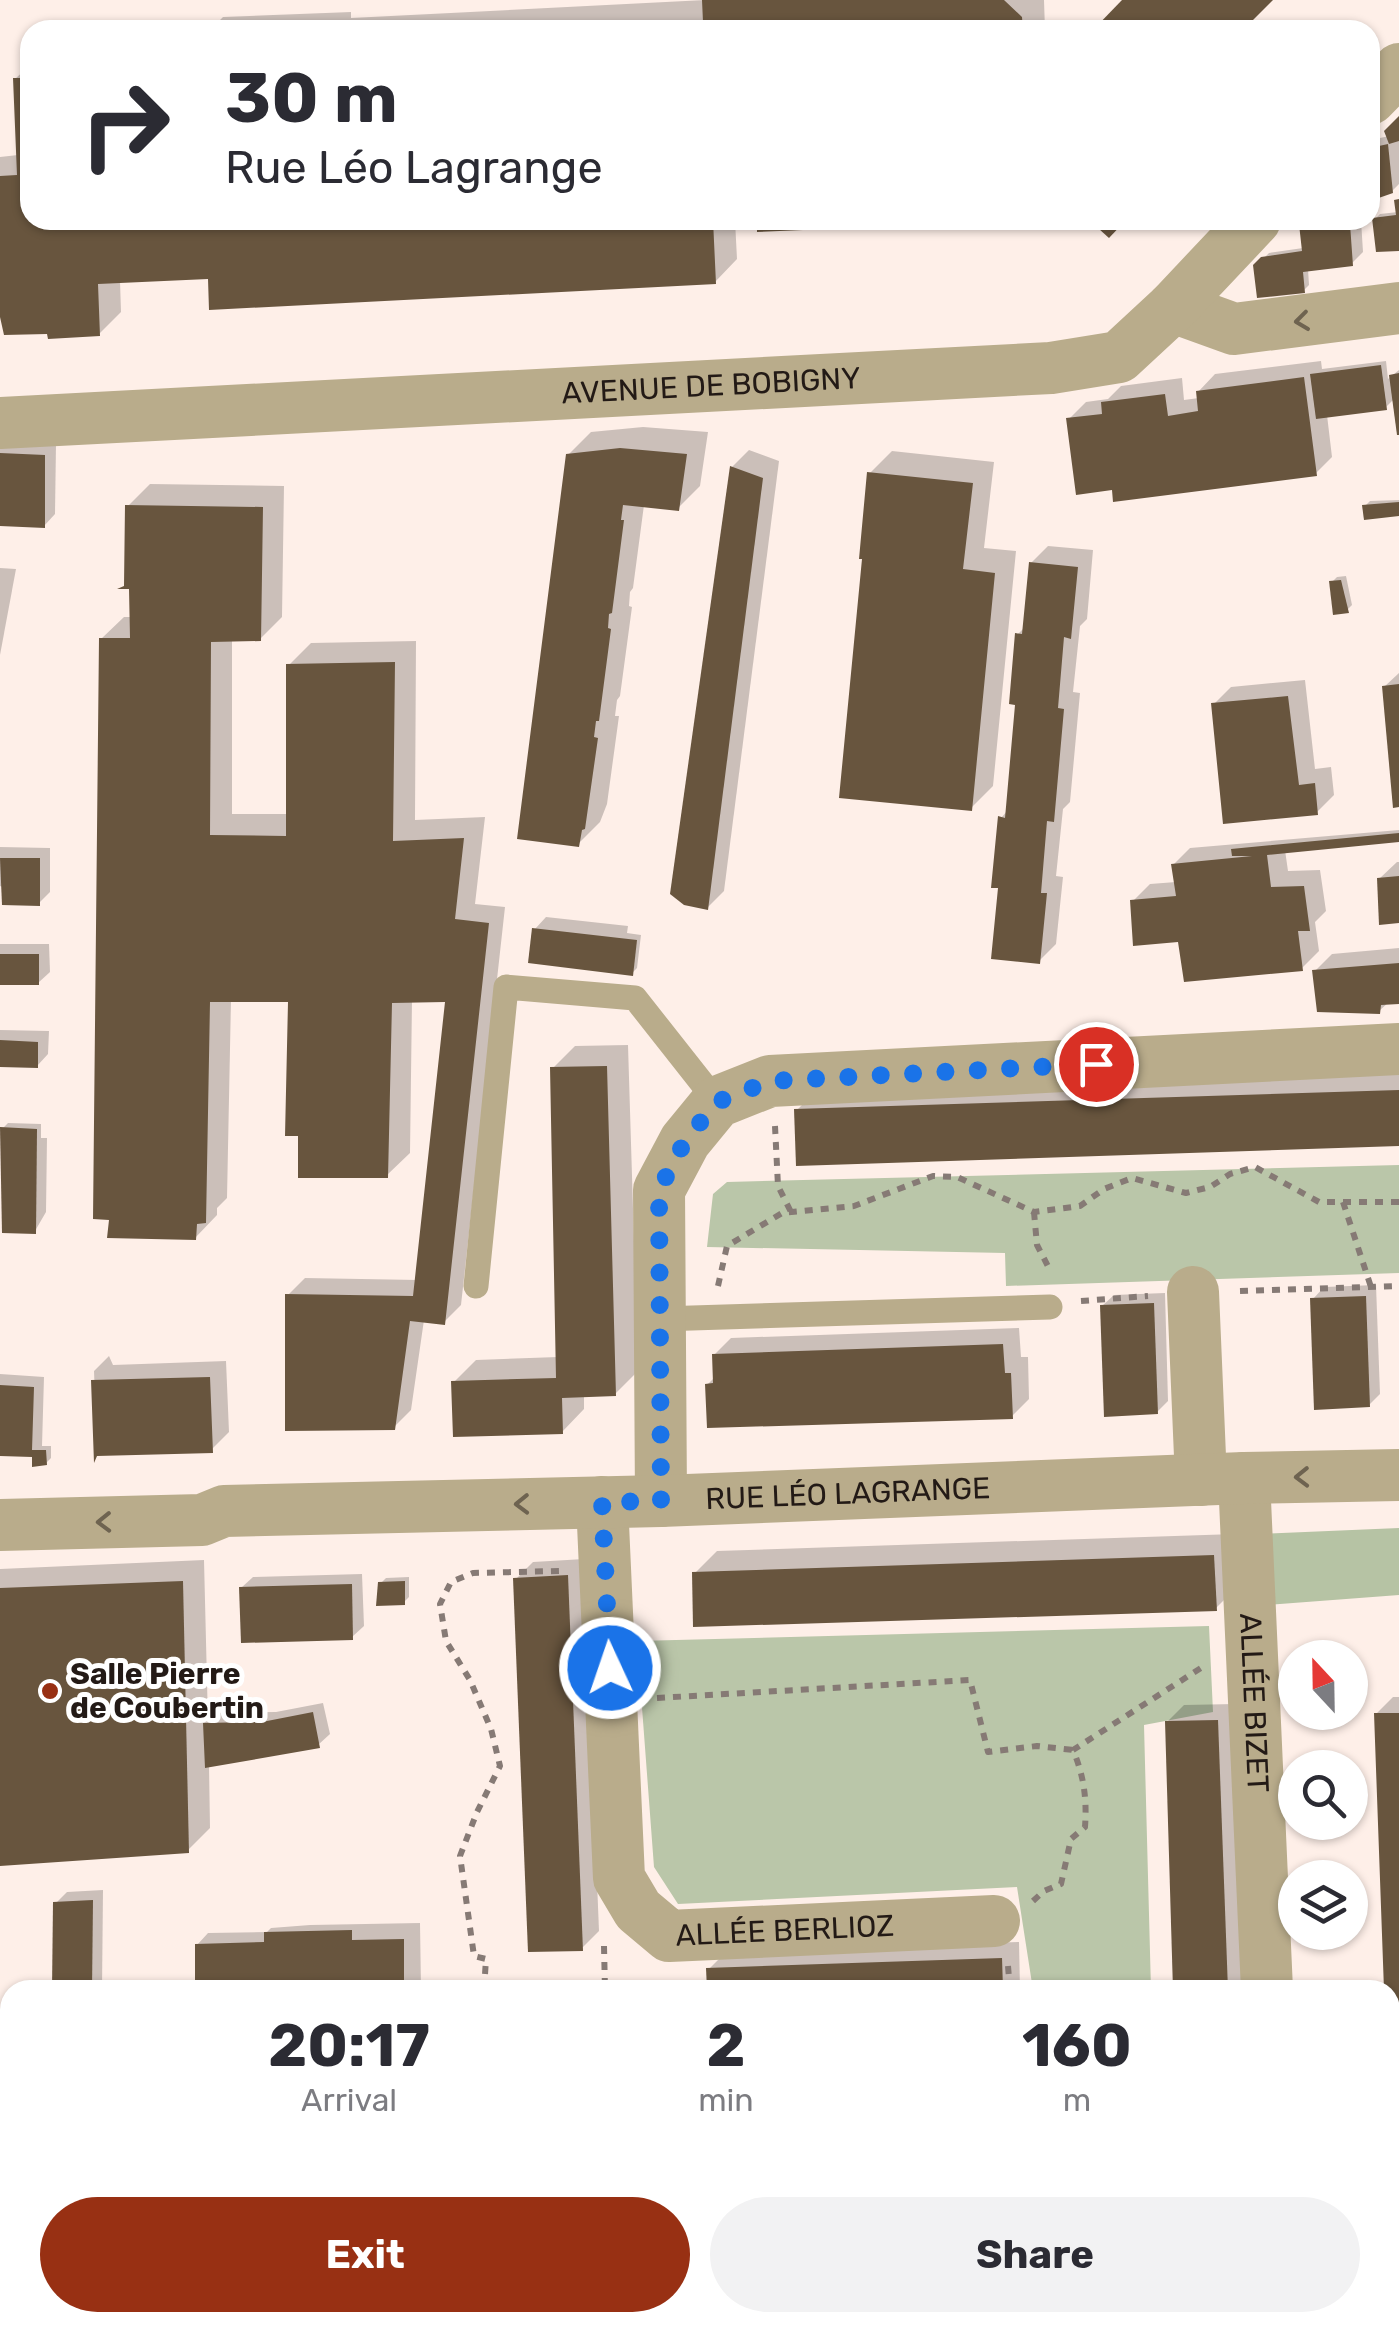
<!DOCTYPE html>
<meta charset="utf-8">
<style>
:root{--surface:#fff;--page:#f2f2f3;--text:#2b2b33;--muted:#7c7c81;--accent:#983013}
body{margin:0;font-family:Rubik,sans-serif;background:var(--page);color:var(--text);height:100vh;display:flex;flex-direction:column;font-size:38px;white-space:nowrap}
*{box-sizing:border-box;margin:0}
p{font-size:32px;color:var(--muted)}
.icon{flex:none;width:55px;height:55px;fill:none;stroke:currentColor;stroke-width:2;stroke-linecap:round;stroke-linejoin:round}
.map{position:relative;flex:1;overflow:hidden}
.drawer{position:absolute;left:0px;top:1980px;width:1400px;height:352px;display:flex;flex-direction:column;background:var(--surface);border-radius:30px 30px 0 0;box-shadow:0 2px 8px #0004}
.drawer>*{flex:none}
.hud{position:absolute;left:20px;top:20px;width:1360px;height:210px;border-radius:30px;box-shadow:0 2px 8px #0004;background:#fff;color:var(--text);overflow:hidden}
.needle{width:65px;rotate:338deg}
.tools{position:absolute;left:1278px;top:1640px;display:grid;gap:20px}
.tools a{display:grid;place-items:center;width:90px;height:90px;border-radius:50%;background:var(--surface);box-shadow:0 2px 8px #0004;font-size:50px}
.pin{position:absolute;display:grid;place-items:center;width:85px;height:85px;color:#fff;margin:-42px;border:5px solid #fff;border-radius:50%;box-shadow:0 2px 10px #0007}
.me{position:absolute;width:110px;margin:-55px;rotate:357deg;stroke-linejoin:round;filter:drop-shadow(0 0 8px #0008)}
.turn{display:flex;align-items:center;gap:35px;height:210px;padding:0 40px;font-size:45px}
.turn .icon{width:130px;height:130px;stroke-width:2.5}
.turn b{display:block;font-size:70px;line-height:85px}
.eta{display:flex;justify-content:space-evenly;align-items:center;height:170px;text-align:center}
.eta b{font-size:60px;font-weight:700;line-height:70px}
.action{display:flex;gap:20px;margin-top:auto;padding:20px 40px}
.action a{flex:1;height:115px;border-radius:60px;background:var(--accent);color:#fff;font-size:40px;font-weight:700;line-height:115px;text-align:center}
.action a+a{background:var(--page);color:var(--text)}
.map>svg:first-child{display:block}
.green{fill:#bac6a9}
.forest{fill:#b6c3a4}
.shadow{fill:#0003}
.building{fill:#68553e}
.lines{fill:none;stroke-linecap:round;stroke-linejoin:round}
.path{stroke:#867a75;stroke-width:6;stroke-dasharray:8 8;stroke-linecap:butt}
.service{stroke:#b9ac8b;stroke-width:25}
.minor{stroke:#b9ac8b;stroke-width:52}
.secondary{stroke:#9c8958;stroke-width:55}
.oneway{stroke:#6e6350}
.route{stroke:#1a73e8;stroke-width:18;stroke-dasharray:0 32.4}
.poi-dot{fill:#983013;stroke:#fff;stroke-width:4}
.labels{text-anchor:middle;stroke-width:10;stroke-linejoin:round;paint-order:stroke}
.street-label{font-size:30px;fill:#231a16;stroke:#fff}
.poi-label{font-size:30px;font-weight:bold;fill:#231a16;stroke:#fff;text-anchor:start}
</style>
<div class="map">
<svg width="1399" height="2332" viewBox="0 0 1399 2332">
<rect width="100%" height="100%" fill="#feefe8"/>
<g class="green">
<path d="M1399 1165V1273L1006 1286 1005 1253 707 1247 713 1194 727 1182Z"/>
<path d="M1209 1626 1213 1712 1144 1725 1151 1990H1033L1017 1887 678 1904 654 1867 637 1641Z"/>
</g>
<path class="forest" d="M1399 1528V1595L1241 1607 1234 1535Z"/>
<g class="shadow">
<path d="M705 0H1044L1045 30H210L223 17 351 12V18Z"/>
<path d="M30 65V220H735L737 259 715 282 211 277 120 281 121 312 99 334 49 331 0 314V157L18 155 15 79Z"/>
<path d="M1399 119V184L1392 191 1370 196V149L1380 138 1389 136Z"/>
<path d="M1399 199V248L1375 219 1380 214 1398 212Z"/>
<path d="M1306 220H1361L1363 252 1352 263 1308 269 1309 285 1304 290 1256 266 1269 253 1303 248 1301 225Z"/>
<path d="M1321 361 1322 369 1386 361 1388 379 1399 370V433L1394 399 1386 407 1327 415 1332 457 1315 474 1114 488 1069 419 1086 402 1108 399 1121 386 1182 378 1184 400 1199 398 1198 392 1215 374Z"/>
<path d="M643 427 708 432 700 486 678 508 644 505 633 588 630 592 629 606 632 607 620 696 617 700 615 716H619L607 804 600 822 578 844 568 455 591 432Z"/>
<path d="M0 442 56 444 55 514 44 526 0 524Z"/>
<path d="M749 450 779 461 724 891 707 908 732 467Z"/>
<path d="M892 451 994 462 984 548 1016 551 993 786 971 808 870 473Z"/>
<path d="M150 484 284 486 282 617 260 639H232V814H289V665L311 643 416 641 415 820 485 817 475 904 505 907 461 1305 444 1322 424 1320 411 1410 394 1427 288 1295 305 1278 418 1280 449 995 412 1000 410 1153 387 1175 291 1000 231 999 227 1198 217 1208V1215L195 1238 101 639 124 617H132L128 506Z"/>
<path d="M1399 500V514L1365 506 1370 501Z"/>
<path d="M1048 546 1093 550 1087 619 1080 626 1073 692 1080 693 1070 802 1063 809 1056 876 1063 877 1056 944 1039 961 1001 886V818L1008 810 1018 702V634L1025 627 1031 563Z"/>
<path d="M0 568 16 569 0 655Z"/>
<path d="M1346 576 1352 605 1347 610 1332 582 1337 577Z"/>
<path d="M1399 673V805L1384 687Z"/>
<path d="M1305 680 1315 769 1331 767 1334 795 1317 812 1214 704 1231 687Z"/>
<path d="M1399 830V838L1285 850 1288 871 1320 870 1326 911 1315 922 1319 951 1302 968 1180 939 1133 901 1150 884 1176 882 1173 865 1190 848Z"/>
<path d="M0 847 50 848V892L39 903 0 886Z"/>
<path d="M1397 862H1399V921L1379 879Z"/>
<path d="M546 917 628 926 627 933 641 935 637 968 632 973 535 929Z"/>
<path d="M0 944H49L50 972 38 983 0 982Z"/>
<path d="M1399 948V1001L1389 1002 1379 1011 1315 971 1332 954Z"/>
<path d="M0 1030 49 1031 48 1054 37 1066 0 1064V1071Z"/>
<path d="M628 1045 638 1371 615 1394 584 1395V1409L562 1432 454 1382 476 1360 558 1357 553 1068 575 1046Z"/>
<path d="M1399 1070V1144L797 1110 819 1088Z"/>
<path d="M8 1123 41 1124V1138H47L46 1212 35 1231 3 1128Z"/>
<path d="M1376 1285 1380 1394 1369 1405 1313 1299 1324 1287Z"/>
<path d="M1165 1293 1168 1401 1157 1412 1102 1306 1114 1295Z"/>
<path d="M1019 1328 1021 1357H1028L1029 1399 1012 1416 707 1385 715 1377 714 1355 731 1338Z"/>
<path d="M109 1356 113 1365 226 1361 229 1432 212 1449 97 1453 94 1371Z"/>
<path d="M0 1374 44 1377 42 1446H51V1458L46 1463 35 1451 0 1454Z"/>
<path d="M1235 1534 1238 1586 1216 1608 695 1573 717 1551Z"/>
<path d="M584 1559 599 1931 582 1948 516 1579 533 1562Z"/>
<path d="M204 1560 208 1722 217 1713 276 1712 323 1703 330 1734 318 1745 209 1765 210 1828 188 1850 0 1863V1569Z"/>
<path d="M362 1574 364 1626 352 1637 241 1588 253 1577Z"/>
<path d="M409 1577V1597L404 1602 381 1583 386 1578Z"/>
<path d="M1393 1697H1399V2050L1390 2051 1376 1714Z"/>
<path d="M1235 1704 1245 1990H1176L1167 1722 1184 1705Z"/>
<path d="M103 1890 102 1990H55L56 1903 67 1892Z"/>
<path d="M420 1923 421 1990H208L197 1945 208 1933 267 1932 271 1928 310 1925Z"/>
<path d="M1019 1942 1020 1990H709V1969L726 1952Z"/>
<path d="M0 2174H10V2262L1 2265 0 2278Z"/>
<path d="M91 2322H128L130 2332H90Z"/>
<path d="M171 2322H284L275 2332H171Z"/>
<path d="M331 2322H571L565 2328 514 2323 505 2332H331Z"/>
</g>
<g class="building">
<path d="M702 0H1004L1022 17 1023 30H568V27L703 22Z"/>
<path d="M1122 0H1273L1243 30H1093Z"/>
<path d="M13 78H30V220H713L716 284 209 310 208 279 98 284 100 336 48 339 47 334 4 335 0 317V176L17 175Z"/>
<path d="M1399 116V141L1389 144 1384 131Z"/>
<path d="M1388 144 1393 193 1370 201V148Z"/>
<path d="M1399 199V251L1376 252 1372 218 1396 215 1394 200Z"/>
<path d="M757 220H820L803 230 757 232Z"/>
<path d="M1089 220H1126L1109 238Z"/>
<path d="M1325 223 1350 224 1353 266 1303 272 1305 293 1257 298 1253 265 1261 257 1302 251 1299 224Z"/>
<path d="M1381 365 1387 410 1316 419 1310 374Z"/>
<path d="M1399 373V435H1397L1389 375Z"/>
<path d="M1304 377 1317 476 1113 502 1112 490 1076 495 1066 418 1102 414 1101 402 1165 394 1168 416 1198 411 1196 391Z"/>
<path d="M620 448 687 454 679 511 623 505 621 520H624L612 613 609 614 608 628 611 629 599 721H596L594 737 598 738 585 829 582 830 579 847 517 839 566 454Z"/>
<path d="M0 453 45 455V528L0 526Z"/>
<path d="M730 466 763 478 708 910 684 905 670 894Z"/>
<path d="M867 472 973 483 963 569 995 573 972 811 839 798 862 559H859Z"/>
<path d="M1399 502V516L1364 520 1362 505Z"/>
<path d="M125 505 263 507 261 641 211 642 210 835 286 836V664L395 662 393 841 464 838 455 919 489 923 445 1325 410 1321 395 1430 285 1431V1294L413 1296 445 1002 392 1003 388 1178H298V1136H285L288 1002H210L206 1223 197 1224 196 1240 107 1238 109 1220 93 1219 99 638H130L129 589H117L124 586Z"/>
<path d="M1029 562 1078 567 1071 639 1064 637 1058 708 1064 709 1054 822 1047 821 1041 893H1047L1040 964 991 959 998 888H991L998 816 1005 818 1015 705 1009 704 1015 633 1022 634Z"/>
<path d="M1341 580 1349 613 1333 615 1329 581Z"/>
<path d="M1399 684V807L1393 808 1382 686Z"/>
<path d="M1288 696 1299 785 1315 783 1318 815 1223 824 1211 703Z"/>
<path d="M1399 833V842L1267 855 1271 887 1304 886 1310 931H1298L1303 971 1184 982 1178 942 1133 946 1130 900 1176 896 1171 864 1252 856H1232L1231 849Z"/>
<path d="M0 858H40V906L2 905Z"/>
<path d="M1399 876V923L1379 925 1377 878Z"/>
<path d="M532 928 637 940 633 976 528 963Z"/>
<rect x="0" y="954" width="39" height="31"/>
<path d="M1399 963V1004L1381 1005 1380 1014 1317 1012 1312 970Z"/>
<path d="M0 1040 38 1042V1068L0 1067Z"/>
<path d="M607 1066 616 1396 562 1398 563 1434 453 1437 451 1381 556 1378 550 1067Z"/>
<path d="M1399 1090V1146L796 1166 794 1109Z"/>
<path d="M0 1127 37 1129 36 1234 2 1233Z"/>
<path d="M1366 1296 1370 1407 1314 1410 1310 1298Z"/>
<path d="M1154 1303 1158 1414 1104 1417 1100 1305Z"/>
<path d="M1003 1344 1005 1373H1011L1013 1419 707 1428 705 1384 713 1383 712 1354Z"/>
<path d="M210 1377 213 1453 97 1456 94 1463 91 1380Z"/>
<path d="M0 1385 34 1387 32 1450H46L47 1465 32 1467V1457L0 1456Z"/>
<path d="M1214 1555 1217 1611 693 1627 692 1572Z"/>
<path d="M568 1575 583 1951 528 1952 513 1578Z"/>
<path d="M183 1581 189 1853 0 1866V1588Z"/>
<path d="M405 1581V1605L376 1606 378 1582Z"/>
<path d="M352 1584 353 1640 241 1643 239 1587Z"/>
<path d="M313 1712 320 1748 205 1768 203 1723 262 1722Z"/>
<path d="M1374 1713H1399V2053H1390V1990H1384Z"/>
<path d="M1218 1720 1228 1990H1173L1165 1721Z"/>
<path d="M93 1900 92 1990H52L53 1902Z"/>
<path d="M352 1930V1940L404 1939V1990H195V1944L264 1942V1932Z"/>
<path d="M1002 1958 1003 1990H707L706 1968Z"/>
<rect x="0" y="2184" width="10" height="80"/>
<path d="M88 2322H120L119 2332H88Z"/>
<rect x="169" y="2322" width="96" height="10"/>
<rect x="329" y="2322" width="173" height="10"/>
<path d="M511 2322H566V2331L512 2332Z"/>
<rect x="726" y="2322" width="21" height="10"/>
</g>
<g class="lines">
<g class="path">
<path d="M775 1126 778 1186 791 1212"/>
<path d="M1343 1202 1371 1287"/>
<path d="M1034 1212 1037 1245 1051 1272"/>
<path d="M718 1286 727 1246 782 1213 854 1206 933 1176 957 1177 1034 1212 1080 1206 1104 1189 1132 1178 1186 1193 1210 1187 1230 1174 1255 1167 1319 1202H1399"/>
<path d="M1240 1291 1399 1286"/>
<path d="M1081 1301 1148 1296"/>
<path d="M657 1698 970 1680 988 1752 1037 1746 1073 1750"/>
<path d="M1033 1901 1044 1891 1061 1884 1071 1839 1085 1827C1087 1799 1084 1776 1073 1750L1204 1666"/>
<path d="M604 1946 605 1990"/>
<path d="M1008 1966 1010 1990"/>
<path d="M484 1990 486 1959 474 1956 460 1856 477 1812 500 1766 491 1729 470 1680 446 1641 440 1604 451 1582 473 1573 559 1571"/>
<path d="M1390 2068H1399"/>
</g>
<g class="service">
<path d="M476 1286 506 987 635 998 717 1102"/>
<path d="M660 1319 1050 1307"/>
<path d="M1390 2158 1399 2157"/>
<path d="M1390 2225 1396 2317"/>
</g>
<g class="minor">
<path d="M1370 99 1399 69"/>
<path d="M1173 307 1234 329 1399 308"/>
<path id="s1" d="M0 423 1051 368 1119 357 1173 307 1255 220"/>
<path d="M1193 1292 1201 1480"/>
<path id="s2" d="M1244 1478 1267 1990"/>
<path d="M661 1501 659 1190 685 1141 717 1102 770 1081 1399 1049"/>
<path id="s3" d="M602 1502 619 1878 638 1910 669 1936 994 1921"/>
<path id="s4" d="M0 1525 202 1520 224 1511 661 1501 1244 1478 1399 1475"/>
</g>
<g class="secondary">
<path d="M1390 2318 1399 2317"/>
<path d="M1263 2332 1350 2322"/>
</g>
</g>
<defs><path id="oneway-chevron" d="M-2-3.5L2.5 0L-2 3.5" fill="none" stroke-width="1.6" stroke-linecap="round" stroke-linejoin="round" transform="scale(2.5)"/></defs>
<g class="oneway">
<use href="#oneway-chevron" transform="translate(1302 321) rotate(173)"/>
<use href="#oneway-chevron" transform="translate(1302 1477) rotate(179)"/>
<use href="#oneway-chevron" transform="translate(522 1504) rotate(179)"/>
<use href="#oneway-chevron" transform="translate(104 1522) rotate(179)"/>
</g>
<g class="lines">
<path class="route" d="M610 1668 602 1502 661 1501 659 1190 685 1141 717 1102 770 1081 1096 1064"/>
</g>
<circle class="poi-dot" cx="50" cy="1691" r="10"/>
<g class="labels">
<g class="street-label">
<text dy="10" stroke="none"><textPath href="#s1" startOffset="712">AVENUE DE BOBIGNY</textPath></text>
<text dy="10" stroke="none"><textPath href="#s4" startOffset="850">RUE LÉO LAGRANGE</textPath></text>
<text dy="10" stroke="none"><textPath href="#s2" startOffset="225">ALLÉE BIZET</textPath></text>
<text dy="10" stroke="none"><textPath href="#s3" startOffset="570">ALLÉE BERLIOZ</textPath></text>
</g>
<g class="poi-label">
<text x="70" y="1684">Salle Pierre<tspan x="70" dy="34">de Coubertin</tspan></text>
</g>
</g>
</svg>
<div class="tools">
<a><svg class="needle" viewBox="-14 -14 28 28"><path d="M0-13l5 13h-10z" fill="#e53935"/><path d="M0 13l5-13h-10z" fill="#7c7c81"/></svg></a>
<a><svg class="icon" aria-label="search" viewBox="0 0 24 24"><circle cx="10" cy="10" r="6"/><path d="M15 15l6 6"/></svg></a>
<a><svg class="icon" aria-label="layers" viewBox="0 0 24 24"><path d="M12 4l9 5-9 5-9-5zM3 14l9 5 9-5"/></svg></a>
</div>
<div class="pin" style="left:1096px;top:1064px;background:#d93025"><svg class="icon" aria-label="arrive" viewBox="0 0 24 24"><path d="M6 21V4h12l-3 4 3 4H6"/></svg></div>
<svg class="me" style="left:610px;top:1668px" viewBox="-20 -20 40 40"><circle r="17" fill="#1a73e8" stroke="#fff" stroke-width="3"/><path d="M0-11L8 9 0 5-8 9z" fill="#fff"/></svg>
<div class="hud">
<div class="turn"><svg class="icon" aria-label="right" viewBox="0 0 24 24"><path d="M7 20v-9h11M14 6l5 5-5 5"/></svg><div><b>30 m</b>Rue Léo Lagrange</div></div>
</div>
<section class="drawer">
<div class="eta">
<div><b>20:17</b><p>Arrival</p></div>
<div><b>2</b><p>min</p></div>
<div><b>160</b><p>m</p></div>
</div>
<div class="action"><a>Exit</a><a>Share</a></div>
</section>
</div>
